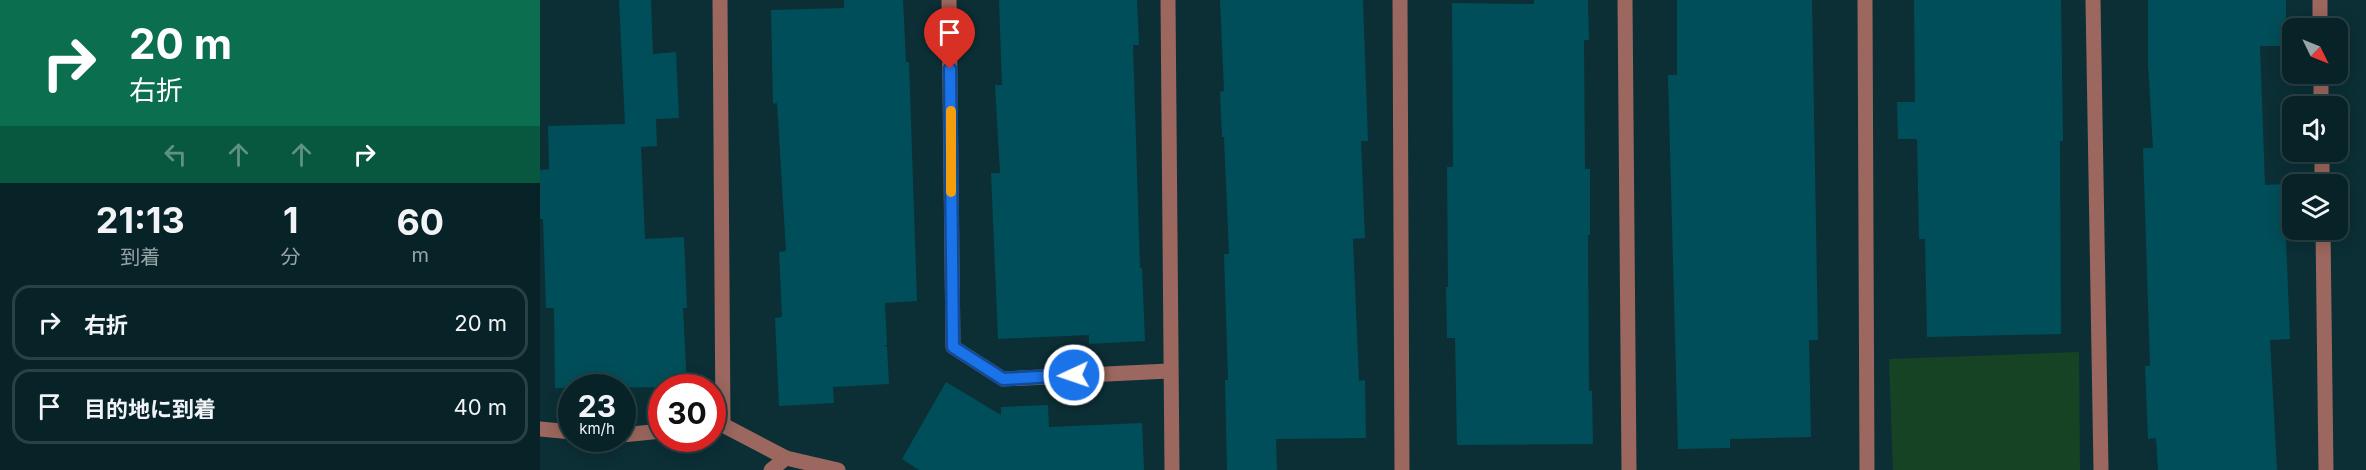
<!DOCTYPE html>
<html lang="ja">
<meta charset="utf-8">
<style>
:root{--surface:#082328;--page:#112b30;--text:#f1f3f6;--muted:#98a4a8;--line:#294045}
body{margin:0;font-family:Inter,"Noto Sans JP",sans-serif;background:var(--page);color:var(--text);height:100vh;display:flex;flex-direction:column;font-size:22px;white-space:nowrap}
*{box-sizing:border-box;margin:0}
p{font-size:20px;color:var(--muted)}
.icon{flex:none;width:33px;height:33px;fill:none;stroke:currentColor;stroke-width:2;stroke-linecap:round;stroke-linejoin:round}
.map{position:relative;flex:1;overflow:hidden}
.sheet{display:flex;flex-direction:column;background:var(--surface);width:540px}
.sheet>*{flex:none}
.guide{background:#0b6e4f;color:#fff;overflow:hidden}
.needle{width:39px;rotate:133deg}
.buttons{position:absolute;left:1742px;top:18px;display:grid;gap:12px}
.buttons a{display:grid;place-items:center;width:66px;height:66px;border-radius:12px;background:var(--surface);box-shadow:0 3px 15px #0003,0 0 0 2px var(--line);font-size:30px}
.speed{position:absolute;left:18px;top:374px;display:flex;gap:12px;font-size:30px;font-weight:700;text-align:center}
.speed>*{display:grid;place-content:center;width:78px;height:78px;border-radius:50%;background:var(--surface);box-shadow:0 3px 15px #0003,0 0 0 2px var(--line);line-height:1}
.speed small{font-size:15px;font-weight:400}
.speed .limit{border:9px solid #d22;background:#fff;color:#111}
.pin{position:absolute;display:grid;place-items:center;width:51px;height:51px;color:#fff;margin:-62px -26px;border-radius:50% 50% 50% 0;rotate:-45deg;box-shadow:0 0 6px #0007}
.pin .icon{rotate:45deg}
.me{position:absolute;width:66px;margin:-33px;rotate:267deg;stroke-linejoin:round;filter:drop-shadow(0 0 4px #0008)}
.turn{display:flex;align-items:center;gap:21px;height:126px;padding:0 30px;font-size:27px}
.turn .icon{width:78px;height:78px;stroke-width:2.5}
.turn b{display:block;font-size:42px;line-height:51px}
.lanes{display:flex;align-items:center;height:57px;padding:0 30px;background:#0003;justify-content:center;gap:30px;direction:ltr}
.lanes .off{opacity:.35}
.eta{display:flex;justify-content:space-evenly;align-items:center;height:102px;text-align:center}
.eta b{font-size:36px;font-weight:700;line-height:42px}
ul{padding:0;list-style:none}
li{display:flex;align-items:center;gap:18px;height:75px;margin:0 12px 9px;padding:0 18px;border:3px solid var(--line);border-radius:18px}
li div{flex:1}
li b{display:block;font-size:22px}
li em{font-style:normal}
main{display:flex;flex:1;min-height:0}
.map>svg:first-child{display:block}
.green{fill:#164324}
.building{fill:#004e59}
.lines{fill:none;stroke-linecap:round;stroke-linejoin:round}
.minor{stroke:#9b675e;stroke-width:15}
.route-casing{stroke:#114b97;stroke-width:15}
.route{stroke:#1a73e8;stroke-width:10}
.slow{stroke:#f59e0b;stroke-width:10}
</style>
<main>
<section class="sheet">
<div class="guide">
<div class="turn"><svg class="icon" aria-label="right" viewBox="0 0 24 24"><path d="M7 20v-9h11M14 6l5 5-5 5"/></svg><div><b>20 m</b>右折</div></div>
<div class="lanes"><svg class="icon off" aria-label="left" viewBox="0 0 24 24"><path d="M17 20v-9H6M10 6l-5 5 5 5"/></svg><svg class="icon off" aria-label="ahead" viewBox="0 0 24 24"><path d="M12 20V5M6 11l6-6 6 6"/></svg><svg class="icon off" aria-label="ahead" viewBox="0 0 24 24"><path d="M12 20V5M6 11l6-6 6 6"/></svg><svg class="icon" aria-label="right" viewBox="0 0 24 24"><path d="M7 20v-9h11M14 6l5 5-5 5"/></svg></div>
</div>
<div class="eta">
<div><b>21:13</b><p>到着</p></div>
<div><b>1</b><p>分</p></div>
<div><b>60</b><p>m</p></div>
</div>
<ul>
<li><svg class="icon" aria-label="right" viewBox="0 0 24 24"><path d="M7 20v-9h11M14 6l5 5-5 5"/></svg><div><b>右折</b></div><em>20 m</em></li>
<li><svg class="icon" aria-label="arrive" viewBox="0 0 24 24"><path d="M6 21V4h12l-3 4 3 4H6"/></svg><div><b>目的地に到着</b></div><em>40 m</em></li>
</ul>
</section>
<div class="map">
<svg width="1826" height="470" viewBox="0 0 1826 470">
<rect width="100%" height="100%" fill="#0b2f35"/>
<path class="green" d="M1539 352 1540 470H1353L1349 359Z"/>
<g class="building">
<path d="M79 0H111L113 54 136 52 139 118 116 119 117 146 101 147 105 239 144 237 147 308H143L147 387 15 388 14 308H6L3 219H0V170L9 169 8 126 85 124Z"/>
<path d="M304 0H363L366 62H369L377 301 345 303 347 345H344L347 347 349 384 293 387 294 403 239 406 235 318 242 317 239 252 246 251 237 103 233 104 231 10 304 8Z"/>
<path d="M459 0H597L599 45H593L600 268H602L605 341 549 344V335L458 339 451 173H460L455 85H462Z"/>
<path d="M680 0H823L828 141H821L825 238 813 239 819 381 825 380 826 438 736 439 737 470H687L685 380H688L684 254H689L684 137H682L680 92 684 91Z"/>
<path d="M994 0H1048L1049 40H1044L1045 169H1050V235H1048L1049 391H1052L1053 444 917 445 915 338H907L906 287H908L907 167H913L912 3 994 4Z"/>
<path d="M1137 0H1272L1278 340H1269L1271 437 1190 439V448L1138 449 1128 75H1137Z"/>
<path d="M1374 0H1521L1523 141H1520L1521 334 1387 337 1385 239H1379L1377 139H1358L1357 102H1375Z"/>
<path d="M1608 0H1746V46H1720L1725 185 1743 184 1747 264 1750 339 1730 340 1737 470H1618L1616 438 1608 439 1605 366H1610L1603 148H1613L1608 64Z"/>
<path d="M406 382 461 415V407L508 405 509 427 602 423 604 470H379L362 459Z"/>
</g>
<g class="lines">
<g class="minor">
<path d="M180 0 183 425"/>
<path d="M409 0 413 347 463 379 629 371"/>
<path d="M628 0 632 470"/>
<path d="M860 0 862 470"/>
<path d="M1085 0 1089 470"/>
<path d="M1325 0 1327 470"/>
<path d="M1553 0 1561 470"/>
<path d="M1780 0V28"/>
<path d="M1781 74V106"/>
<path d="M1782 152V184"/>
<path d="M1783 230 1786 470"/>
<path d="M172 426 183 425 246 458 298 470"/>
<path d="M0 429 32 432"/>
<path d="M82 435 122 431"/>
<path d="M231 470 246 458"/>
</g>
</g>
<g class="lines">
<g class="route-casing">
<path id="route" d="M410 69 413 347 463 379 534 375"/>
</g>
<use href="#route" class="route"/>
<path class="slow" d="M411 111V192"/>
</g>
</svg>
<div class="buttons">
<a><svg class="needle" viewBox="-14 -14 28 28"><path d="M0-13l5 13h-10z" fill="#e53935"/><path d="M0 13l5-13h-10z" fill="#98a4a8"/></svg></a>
<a><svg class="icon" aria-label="sound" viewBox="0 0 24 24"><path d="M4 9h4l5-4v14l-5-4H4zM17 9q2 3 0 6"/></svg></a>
<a><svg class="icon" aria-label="layers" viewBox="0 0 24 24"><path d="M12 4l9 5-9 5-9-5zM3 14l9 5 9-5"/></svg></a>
</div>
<div class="speed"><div>23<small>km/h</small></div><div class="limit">30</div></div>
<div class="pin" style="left:410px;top:69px;background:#d93025"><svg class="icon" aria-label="arrive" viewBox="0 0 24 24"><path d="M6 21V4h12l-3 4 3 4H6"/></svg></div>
<svg class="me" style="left:534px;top:375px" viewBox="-20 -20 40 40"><circle r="17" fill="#1a73e8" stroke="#fff" stroke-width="3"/><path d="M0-11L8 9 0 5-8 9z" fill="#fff"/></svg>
</div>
</main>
